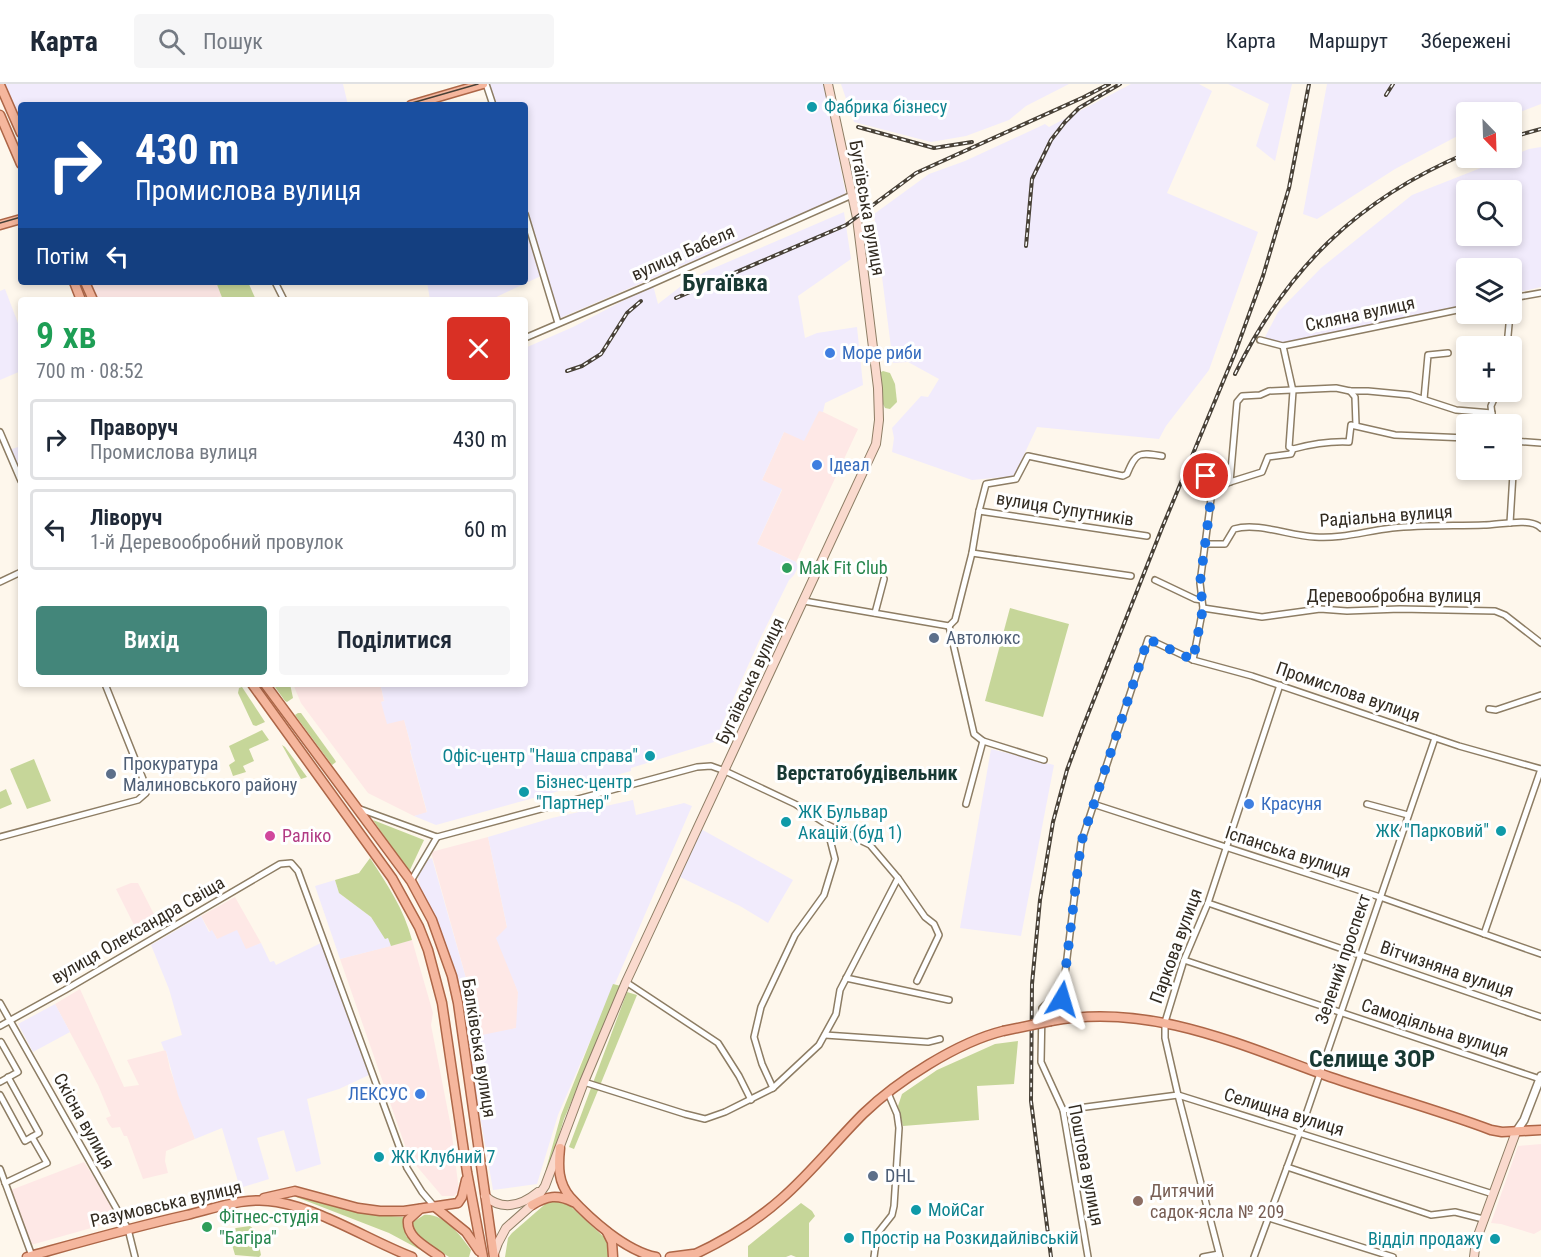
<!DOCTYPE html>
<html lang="uk">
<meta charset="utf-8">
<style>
:root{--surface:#fff;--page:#f6f6f7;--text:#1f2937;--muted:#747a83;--line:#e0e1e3;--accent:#43867a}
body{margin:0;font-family:"Roboto Condensed",sans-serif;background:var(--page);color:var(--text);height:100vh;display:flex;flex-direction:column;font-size:22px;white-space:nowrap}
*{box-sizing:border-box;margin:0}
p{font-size:20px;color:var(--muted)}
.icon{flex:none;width:33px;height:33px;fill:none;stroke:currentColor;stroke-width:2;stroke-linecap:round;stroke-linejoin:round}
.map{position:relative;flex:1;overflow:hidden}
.details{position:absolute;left:18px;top:213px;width:510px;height:390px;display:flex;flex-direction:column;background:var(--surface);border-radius:6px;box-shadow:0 3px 9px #0003}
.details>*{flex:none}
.top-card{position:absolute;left:18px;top:18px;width:510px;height:183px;border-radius:6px;box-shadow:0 3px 9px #0003;background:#1a4fa0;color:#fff;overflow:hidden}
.needle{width:39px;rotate:157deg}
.fabs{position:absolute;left:1456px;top:18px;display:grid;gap:12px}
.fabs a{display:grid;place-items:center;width:66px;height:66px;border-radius:6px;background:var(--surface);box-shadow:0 3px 9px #0003;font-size:30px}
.pin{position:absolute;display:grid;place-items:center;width:51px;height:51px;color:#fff;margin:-26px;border:3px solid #fff;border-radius:50%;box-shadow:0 2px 6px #0007}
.me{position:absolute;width:66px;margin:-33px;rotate:7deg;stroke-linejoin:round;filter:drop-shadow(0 0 4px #0008)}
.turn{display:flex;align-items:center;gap:21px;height:126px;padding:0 18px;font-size:27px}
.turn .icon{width:78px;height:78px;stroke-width:2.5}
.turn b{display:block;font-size:42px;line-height:51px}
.then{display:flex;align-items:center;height:57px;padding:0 18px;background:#0003;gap:12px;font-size:22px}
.round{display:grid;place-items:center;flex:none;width:63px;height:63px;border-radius:6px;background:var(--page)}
.head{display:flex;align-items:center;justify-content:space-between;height:102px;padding:0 18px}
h1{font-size:36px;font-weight:600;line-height:45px;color:#1e9e55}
.button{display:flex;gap:12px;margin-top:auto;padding:12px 18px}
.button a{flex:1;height:69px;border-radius:6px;background:var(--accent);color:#fff;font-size:24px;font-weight:600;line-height:69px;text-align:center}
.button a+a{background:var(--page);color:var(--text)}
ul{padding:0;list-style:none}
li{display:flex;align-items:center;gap:18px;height:81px;margin:0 12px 9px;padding:0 6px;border:3px solid var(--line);border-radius:6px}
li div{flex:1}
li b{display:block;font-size:22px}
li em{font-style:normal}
header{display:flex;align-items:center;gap:36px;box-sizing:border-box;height:84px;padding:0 30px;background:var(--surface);border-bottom:2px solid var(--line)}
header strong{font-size:28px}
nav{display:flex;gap:33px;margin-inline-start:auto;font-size:21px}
.search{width:420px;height:54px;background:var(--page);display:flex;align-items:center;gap:15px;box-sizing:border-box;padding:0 21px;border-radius:6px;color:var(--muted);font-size:22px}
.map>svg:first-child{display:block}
.commercial{fill:#fee8e6}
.industrial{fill:#f1ebfc;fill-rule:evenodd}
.green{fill:#c6d699}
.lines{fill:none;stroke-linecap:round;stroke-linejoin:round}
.minor-casing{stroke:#8d7d64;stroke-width:8}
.tertiary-casing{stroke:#8d7d64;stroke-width:10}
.secondary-casing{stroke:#8d7d64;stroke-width:10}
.primary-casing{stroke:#ad6647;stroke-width:11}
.minor{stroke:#fff;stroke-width:5}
.tertiary{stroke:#fff;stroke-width:7}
.secondary{stroke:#fadace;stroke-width:8}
.primary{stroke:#f5b69d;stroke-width:8}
.tram{stroke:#484137;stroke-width:1.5}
.rail-casing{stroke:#484137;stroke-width:4}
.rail{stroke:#fff;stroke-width:1.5;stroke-dasharray:4.5;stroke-linecap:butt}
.primary-bridge-casing{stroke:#ad6647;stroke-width:11;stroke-linecap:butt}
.primary-bridge{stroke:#f5b69d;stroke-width:8}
.route{stroke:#1a73e8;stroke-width:10;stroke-dasharray:0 18}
.culture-dot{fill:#0f9aa8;stroke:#fff;stroke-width:2}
.shop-dot{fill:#3f7fe0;stroke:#fff;stroke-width:2}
.leisure-dot{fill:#2e9e5b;stroke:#fff;stroke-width:2}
.service-dot{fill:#5c6f8a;stroke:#fff;stroke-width:2}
.hotel-dot{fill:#d1479c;stroke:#fff;stroke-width:2}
.education-dot{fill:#8d6e63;stroke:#fff;stroke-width:2}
.labels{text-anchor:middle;stroke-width:6;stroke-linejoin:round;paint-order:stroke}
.culture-label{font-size:18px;fill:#0d838f;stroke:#fff;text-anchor:start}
.street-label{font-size:18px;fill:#322b21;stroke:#fff}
.shop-label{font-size:18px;fill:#366cbe;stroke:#fff;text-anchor:start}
.leisure-label{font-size:18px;fill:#27864d;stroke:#fff;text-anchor:start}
.service-label{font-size:18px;fill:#4e5e75;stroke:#fff;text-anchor:start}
.hotel-label{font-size:18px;fill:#b23c85;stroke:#fff;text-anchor:start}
.education-label{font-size:18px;fill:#785e54;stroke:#fff;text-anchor:start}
.neighbourhood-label{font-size:20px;font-weight:bold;fill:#183933;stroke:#fff}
.district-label{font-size:24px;font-weight:bold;fill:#183933;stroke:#fff}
</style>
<header>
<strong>Карта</strong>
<div class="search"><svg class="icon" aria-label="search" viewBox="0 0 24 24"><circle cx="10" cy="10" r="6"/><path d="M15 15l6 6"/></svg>Пошук</div>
<nav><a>Карта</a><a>Маршрут</a><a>Збережені</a></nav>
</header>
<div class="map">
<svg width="1541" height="1173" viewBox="0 0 1541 1173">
<rect width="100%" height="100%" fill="#fef7ec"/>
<g class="commercial">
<path d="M88 198H216L222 212 205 216H98Z"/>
<path d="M819 326 858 345 796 478 757 460 782 406 762 396 784 348Z"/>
<path d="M293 600H378L381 603 384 617 381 618 404 635 412 666 410 667 427 729 414 732 368 709 301 619Z"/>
<path d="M488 753 507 843 510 885 518 908 517 944 482 952 431 768Z"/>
<path d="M131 799H138L159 840 139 851 116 805Z"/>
<path d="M235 813 261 859 246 866 217 855 212 847 210 848 201 832Z"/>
<path d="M412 856 433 929 431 941 451 1043 459 1107 454 1112H442L409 1073 340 875Z"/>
<path d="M80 905 124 1003 139 1001 127 976 166 966 170 985 195 1055 166 1067 165 1077 168 1089 143 1095 127 1052H124L120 1043 112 1044 109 1040 106 1034 111 1032 98 1001 55 920Z"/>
<path d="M1541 1060V1146L1534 1150 1501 1140 1491 1139 1518 1062Z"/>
<path d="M84 1078 119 1132 116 1137 31 1161 11 1106Z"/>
</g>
<g class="industrial">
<path d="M4 0H343L348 21H21V41Z"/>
<path d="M491 0H824L846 111 558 235 525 126V21H493L487 1Z"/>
<path d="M841 0H1069L1026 22 1009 36 966 52 931 58 854 38Z"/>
<path d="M1131 0H1199L1212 7 1167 109 1258 148 1209 286 1166 342 1159 355 1037 343 1014 392 972 396 892 368 894 354 892 344 921 312 928 313 939 295 908 278 893 279 874 130 929 90 965 77 1045 40 1049 43Z"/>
<path d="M1228 0H1292L1275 77 1256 62 1269 20Z"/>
<path d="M1327 0H1541V20L1512 31V28H1467V47L1395 85 1317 135 1303 130Z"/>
<path d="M1541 63V203L1512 210V184H1467V220L1285 260 1264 255 1278 228 1321 184 1412 111 1529 65ZM1467 106H1512V152H1467Z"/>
<path d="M844 128 851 175 798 212 805 254 817 249 857 243 863 301 825 319 823 328 819 327 804 357 784 348 762 396 782 405 757 460 796 478 798 483 794 491 789 496 759 557 714 658 631 684V687L436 741 414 732 427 728 410 666 412 665 404 636 387 640 381 618 384 617 381 603 378 600H525V264L573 243 653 201 658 220 685 199 707 187Z"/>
<path d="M525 138 541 192 490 216H430L427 198H525Z"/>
<path d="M5 205 21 247V287L0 296V207Z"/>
<path d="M21 362V385L17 387 9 366Z"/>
<path d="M991 665 1054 681 1021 852 960 844Z"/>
<path d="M633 716 636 731 684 719 692 722 558 1031 537 1100 493 1106 456 894 436 836 419 800 418 793 427 776 432 774 482 951 516 944 518 908 496 854 507 843 488 753 552 734Z"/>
<path d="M701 745 793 796 768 839 740 822 680 793Z"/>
<path d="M335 796 339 809 371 833 385 854 388 853 391 862 340 875 315 802Z"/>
<path d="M201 832 209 848 212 846 217 855 237 846 246 865 261 859 270 878 274 877 276 881 321 859 369 991 339 1005 307 1015 321 1080 296 1088 284 1046 257 1054 269 1095 240 1104 222 1044 195 1055 178 1011 166 967 164 966 161 958 182 951 169 905 151 861Z"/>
<path d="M55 920 70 948 33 968 18 940Z"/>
</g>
<g class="green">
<path d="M216 198H248L256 216H223Z"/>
<path d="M883 287 890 289 895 300 897 318 890 325 885 324 883 320 881 288Z"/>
<path d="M1010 524 1069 540 1043 633 985 617Z"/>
<path d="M273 600H290L293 614 287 618 285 617Z"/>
<path d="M242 603 265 638 256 642 253 641 238 609 239 604Z"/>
<path d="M298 629H301L335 676 336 678 332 681 295 631Z"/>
<path d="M262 646 269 656 249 665 254 677 243 682 246 688 233 692 229 681 235 677 229 662Z"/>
<path d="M282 661 285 663 307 693 301 695Z"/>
<path d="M34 675 51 717 27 725 10 685Z"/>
<path d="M6 705 12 720 0 725V708Z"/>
<path d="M373 736 424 756 409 788Z"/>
<path d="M370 774C387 800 404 825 412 856L391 862 388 854 385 855 371 833 339 809 335 796 359 789Z"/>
<path d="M613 900 621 902 564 1035 545 1096H543L561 1031Z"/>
<path d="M627 908 637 911 574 1065 569 1063Z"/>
<path d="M1018 957 1014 1000 977 1002 979 1036 903 1042 898 1022 902 1010 937 986 995 960Z"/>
<path d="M291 1111 367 1130 403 1133 406 1152 430 1171 389 1149Z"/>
<path d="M551 1115 566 1118 605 1154 609 1161 608 1173H505L508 1154 512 1149Z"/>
<path d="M801 1119 812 1127 815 1132 809 1139V1173H796L791 1171 786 1173H748V1162Z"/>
<path d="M424 1131C444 1129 460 1151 471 1166L469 1173H449L414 1150 412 1141 413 1138Z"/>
<path d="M250 1142 256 1147 254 1155 259 1161 261 1171 259 1173 235 1171 231 1157 232 1147 236 1144Z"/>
</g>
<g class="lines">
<g class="minor-casing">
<g id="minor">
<path d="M486 0 493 21"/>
<path d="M525 130 558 239"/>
<path d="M275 198 284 216"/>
<path d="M1512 214 1541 209"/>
<path d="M525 254 649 201 852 111"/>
<path d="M1260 256 1283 262 1467 224"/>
<path d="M1283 262 1293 307 1289 363 1293 365"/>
<path d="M1507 262 1510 230"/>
<path d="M1350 307 1355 313 1356 341"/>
<path d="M1424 315 1428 271 1448 269"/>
<path d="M1493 340 1491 322 1497 308"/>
<path d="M0 348 21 397"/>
<path d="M1513 357 1541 359"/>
<path d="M1230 398 1237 318 1242 312 1260 311 1269 307 1336 304 1350 307H1368L1410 311 1456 326 1492 329"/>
<path d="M1212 407 1230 398 1262 388 1268 373 1291 370 1293 365C1312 360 1329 357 1349 358L1351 341 1395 351 1467 354"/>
<path d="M979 427 1147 452"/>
<path d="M1510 439 1515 357"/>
<path d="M1205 460H1225L1234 445C1258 438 1290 452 1315 453 1341 455 1366 447 1392 444 1422 441 1453 442 1484 441 1499 441 1531 433 1541 444"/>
<path d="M972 469 1131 492"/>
<path d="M1155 496 1195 515 1202 516"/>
<path d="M0 498 21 488"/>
<path d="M804 517 949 542"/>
<path d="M1203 524 1262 533 1320 525 1347 527 1400 525 1495 527 1505 531 1541 559"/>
<path d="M875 529 884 495"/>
<path d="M949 542 955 536 972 469 979 427 986 400 1016 395 1028 372 1123 392 1127 390C1136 368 1139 368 1162 372"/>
<path d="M949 542 974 650 983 657 1044 676"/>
<path d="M1193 576 1203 524 1200 499 1212 407 1206 392 1201 387"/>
<path d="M1489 625 1496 626 1541 611"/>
<path d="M966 720 983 657"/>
<path d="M1093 720 1380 813 1541 870"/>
<path d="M1367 720 1408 731"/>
<path d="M360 725 437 753"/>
<path d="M0 753 138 716 146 709 145 700 105 600"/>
<path d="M437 753 697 683 711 682 725 687 795 720 826 740 835 775 824 811 795 851 761 923 754 953 762 980 773 1004"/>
<path d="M898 794 925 833 934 840 939 851 917 897"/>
<path d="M411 797 437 753"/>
<path d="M1208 819 1541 933"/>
<path d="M1484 850 1541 685"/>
<path d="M1184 876 1540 995"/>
<path d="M846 894 949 916"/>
<path d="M626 898 718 959 739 992 751 1016"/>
<path d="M0 919 128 1145 135 1173"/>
<path d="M0 942 65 906 280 780 291 779 298 787 407 1084 422 1108 434 1122"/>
<path d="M825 951 928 958 940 955"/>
<path d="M0 959 1 958 18 988 0 998"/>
<path d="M584 998 685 1030 705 1035 725 1028 773 1004 819 961 836 930 840 906 898 794 870 761 826 740"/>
<path d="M0 1011 25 1057 39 1049 8 993"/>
<path d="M1063 1026 1178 1011 1493 1110"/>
<path d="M1287 1083 1431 1131 1455 1128 1483 1135"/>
<path d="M0 1085 32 1172"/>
<path d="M5 1099 47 1079 32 1053"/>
<path d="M1269 1134 1393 1173"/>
<path d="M874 1173 877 1150 892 1131 894 1122 899 1044 897 1030 888 1009"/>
<path d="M1088 1173 1063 1026 1041 978 1042 924 1048 918 1062 915 1081 759 1148 555 1193 576 1252 592 1459 662 1541 685"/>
<path d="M1203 1173 1219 1170"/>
<path d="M1220 1173 1178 1011 1165 954V938L1184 876 1208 819 1280 601"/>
<path d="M1254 1173 1300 1048 1435 654"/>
</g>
</g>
<g class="tertiary-casing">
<path id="tertiary" d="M1516 1048 1524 1036 1541 992"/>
</g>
<g class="secondary-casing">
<g id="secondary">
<path d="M485 1112C502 1127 521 1122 538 1108"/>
<path d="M494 1170 498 1159 506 1144 532 1121 545 1102 584 998 626 898 876 360 879 336 878 304 857 134 828 0"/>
<path d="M1474 1173 1476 1157 1516 1048"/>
</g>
</g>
<g class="primary-casing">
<g id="primary">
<path d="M0 1 21 49"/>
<path d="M411 21 483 0"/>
<path d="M0 31 21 80"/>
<path d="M0 141 21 135"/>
<path d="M74 198 81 216"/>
<path d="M85 198 93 216"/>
<path d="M252 600 392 794 419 843 428 866 442 919 467 1088 483 1173"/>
<path d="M265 600 411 797 432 836 452 892 458 919 494 1173"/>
<path d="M1051 937C1149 918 1241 961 1330 993 1383 1011 1438 1026 1491 1046L1502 1048 1541 1046"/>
<path d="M560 1064C558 1083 558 1098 570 1113 591 1136 626 1167 656 1173"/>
<path d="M264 1114 295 1107 358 1124 380 1127H404L458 1119 462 1113 466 1096"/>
<path d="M532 1121C547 1112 557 1110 573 1118"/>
<path d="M435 1123 466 1148 479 1167"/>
<path d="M420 1125 408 1136C406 1154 427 1163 440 1173"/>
<path d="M607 1148 612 1158 613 1173"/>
<path d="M27 1173C81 1158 133 1143 187 1131 216 1124 246 1112 277 1118 323 1126 368 1156 412 1173"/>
<path d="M670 1173 693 1170"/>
<path d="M689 1173C722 1158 754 1139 781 1115 811 1089 835 1058 863 1030 897 997 958 958 1003 947"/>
</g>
</g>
<use href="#minor" class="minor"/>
<use href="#tertiary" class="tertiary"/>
<use href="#secondary" class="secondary"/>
<use href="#primary" class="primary"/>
<g class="tram">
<path d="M405 21 478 0"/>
<path d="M0 139 21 133"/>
</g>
<g class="rail-casing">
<g id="rail">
<path d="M1386 11 1393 0"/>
<path d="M858 43 934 64 972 58"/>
<path d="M1512 53 1541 45"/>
<path d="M1026 162 1032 95 1051 56 1065 38 1079 24 1120 0"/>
<path d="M676 214 846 141 916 89 1084 13 1109 0"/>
<path d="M567 287 582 282 601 270 627 229 641 217"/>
<path d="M1235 290C1287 184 1358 115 1467 69"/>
<path d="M1051 1173 1031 1017 1032 900 1040 816 1053 738 1067 686 1081 648 1162 444 1235 269 1263 192 1289 104 1309 0"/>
</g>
</g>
<use href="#rail" class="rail"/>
<g class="primary-bridge-casing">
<path id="primary-bridge" d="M1003 947 1051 937"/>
</g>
<use href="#primary-bridge" class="primary-bridge"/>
</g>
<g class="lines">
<path class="route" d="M1062 915 1081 759 1148 555 1193 576 1203 524 1200 499 1212 407 1206 392"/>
</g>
<g class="culture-dot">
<circle cx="812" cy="23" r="6"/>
<circle cx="650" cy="672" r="6"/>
<circle cx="524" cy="708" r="6"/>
<circle cx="786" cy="738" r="6"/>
<circle cx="1501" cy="747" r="6"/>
<circle cx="379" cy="1073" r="6"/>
<circle cx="916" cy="1126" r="6"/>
<circle cx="849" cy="1154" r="6"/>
<circle cx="1495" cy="1155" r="6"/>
</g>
<g class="shop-dot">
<circle cx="830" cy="269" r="6"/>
<circle cx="817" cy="381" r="6"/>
<circle cx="1249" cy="720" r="6"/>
<circle cx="420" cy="1010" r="6"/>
</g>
<g class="leisure-dot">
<circle cx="787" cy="484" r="6"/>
<circle cx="207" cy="1143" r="6"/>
</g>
<g class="service-dot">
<circle cx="934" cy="554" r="6"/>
<circle cx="111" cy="690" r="6"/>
<circle cx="873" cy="1092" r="6"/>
</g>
<circle class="hotel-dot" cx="270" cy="752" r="6"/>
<circle class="education-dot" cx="1138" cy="1117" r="6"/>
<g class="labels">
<g class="culture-label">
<text x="824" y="29">Фабрика бізнесу</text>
<text x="638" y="678" text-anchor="end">Офіс-центр "Наша справа"</text>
<text x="536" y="704">Бізнес-центр<tspan x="536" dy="21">"Партнер"</tspan></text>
<text x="798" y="734">ЖК Бульвар<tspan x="798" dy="21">Акацій (буд 1)</tspan></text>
<text x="1489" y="753" text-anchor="end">ЖК "Парковий"</text>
<text x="391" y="1079">ЖК Клубний 7</text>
<text x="928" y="1132">МойCar</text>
<text x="861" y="1160">Простір на Розкидайлівській</text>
<text x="1483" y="1161" text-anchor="end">Відділ продажу</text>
</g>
<g class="street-label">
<text transform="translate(867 124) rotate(80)" y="6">Бугаївська вулиця</text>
<text transform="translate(683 169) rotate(-24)" y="6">вулиця Бабеля</text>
<text transform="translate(1360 230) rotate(-12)" y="6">Скляна вулиця</text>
<text transform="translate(1065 425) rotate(9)" y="6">вулиця Супутників</text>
<text transform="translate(1386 432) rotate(-4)" y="6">Радіальна вулиця</text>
<text x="1394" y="518">Деревообробна вулиця</text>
<text transform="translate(750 597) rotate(-65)" y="6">Бугаївська вулиця</text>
<text transform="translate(1348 608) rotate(19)" y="6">Промислова вулиця</text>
<text transform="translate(1288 768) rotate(18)" y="6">Іспанська вулиця</text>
<text transform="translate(138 846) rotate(-30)" y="6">вулиця Олександра Свіща</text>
<text transform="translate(1176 862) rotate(-70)" y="6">Паркова вулиця</text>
<text transform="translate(1343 875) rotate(-71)" y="6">Зелений проспект</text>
<text transform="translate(1447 885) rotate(19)" y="6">Вітчизняна вулиця</text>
<text transform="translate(1435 944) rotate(18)" y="6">Самодіяльна вулиця</text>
<text transform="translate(479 964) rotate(81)" y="6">Балківська вулиця</text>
<text transform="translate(1284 1028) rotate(17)" y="6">Селищна вулиця</text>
<text transform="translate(84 1037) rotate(61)" y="6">Cкісна вулиця</text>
<text transform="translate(1086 1081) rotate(79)" y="6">Поштова вулиця</text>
<text transform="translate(166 1120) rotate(-13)" y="6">Разумовська вулиця</text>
</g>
<g class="shop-label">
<text x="842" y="275">Море риби</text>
<text x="829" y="387">Ідеал</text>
<text x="1261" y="726">Красуня</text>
<text x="408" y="1016" text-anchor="end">ЛЕКСУС</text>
</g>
<g class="leisure-label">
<text x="799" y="490">Mak Fit Club</text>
<text x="219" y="1139">Фітнес-студія<tspan x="219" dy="21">"Багіра"</tspan></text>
</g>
<g class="service-label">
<text x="946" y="560">Автолюкс</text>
<text x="123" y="686">Прокуратура<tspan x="123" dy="21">Малиновського району</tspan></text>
<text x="885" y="1098">DHL</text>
</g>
<g class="hotel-label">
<text x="282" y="758">Раліко</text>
</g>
<g class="education-label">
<text x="1150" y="1113">Дитячий<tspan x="1150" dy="21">садок-ясла № 209</tspan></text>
</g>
<g class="neighbourhood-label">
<text x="867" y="696">Верстатобудівельник</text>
</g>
<g class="district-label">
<text x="725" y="207">Бугаївка</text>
<text x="1372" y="983">Селище ЗОР</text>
</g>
</g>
</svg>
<div class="fabs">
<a><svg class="needle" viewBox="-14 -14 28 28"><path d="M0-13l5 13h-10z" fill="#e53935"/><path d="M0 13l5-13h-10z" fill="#747a83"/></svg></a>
<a><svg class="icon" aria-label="search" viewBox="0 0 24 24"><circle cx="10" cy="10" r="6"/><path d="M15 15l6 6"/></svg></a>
<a><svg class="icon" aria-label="layers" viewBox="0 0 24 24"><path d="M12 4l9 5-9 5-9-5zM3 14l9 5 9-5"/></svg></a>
<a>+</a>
<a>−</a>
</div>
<div class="pin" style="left:1206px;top:392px;background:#d93025"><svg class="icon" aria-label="arrive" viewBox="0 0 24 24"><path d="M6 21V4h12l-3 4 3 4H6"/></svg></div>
<svg class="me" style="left:1062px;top:915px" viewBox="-20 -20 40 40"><path d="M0-17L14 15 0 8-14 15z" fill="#1a73e8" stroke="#fff" stroke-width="4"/></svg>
<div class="top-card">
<div class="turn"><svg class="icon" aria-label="right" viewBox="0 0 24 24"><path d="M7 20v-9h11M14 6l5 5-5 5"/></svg><div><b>430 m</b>Промислова вулиця</div></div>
<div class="then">Потім<svg class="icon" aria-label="left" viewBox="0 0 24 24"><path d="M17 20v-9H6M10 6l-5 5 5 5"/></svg></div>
</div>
<section class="details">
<div class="head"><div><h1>9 хв</h1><p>700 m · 08:52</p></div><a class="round" style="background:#d93025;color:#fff"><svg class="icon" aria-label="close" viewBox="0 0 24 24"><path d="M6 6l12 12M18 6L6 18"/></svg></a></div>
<ul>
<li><svg class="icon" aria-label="right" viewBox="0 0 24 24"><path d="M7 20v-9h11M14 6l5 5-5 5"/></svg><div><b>Праворуч</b><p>Промислова вулиця</p></div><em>430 m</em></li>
<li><svg class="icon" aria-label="left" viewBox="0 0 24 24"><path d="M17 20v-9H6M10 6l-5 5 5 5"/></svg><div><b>Ліворуч</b><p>1-й Деревообробний провулок</p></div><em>60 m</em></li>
</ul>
<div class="button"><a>Вихід</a><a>Поділитися</a></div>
</section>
</div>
